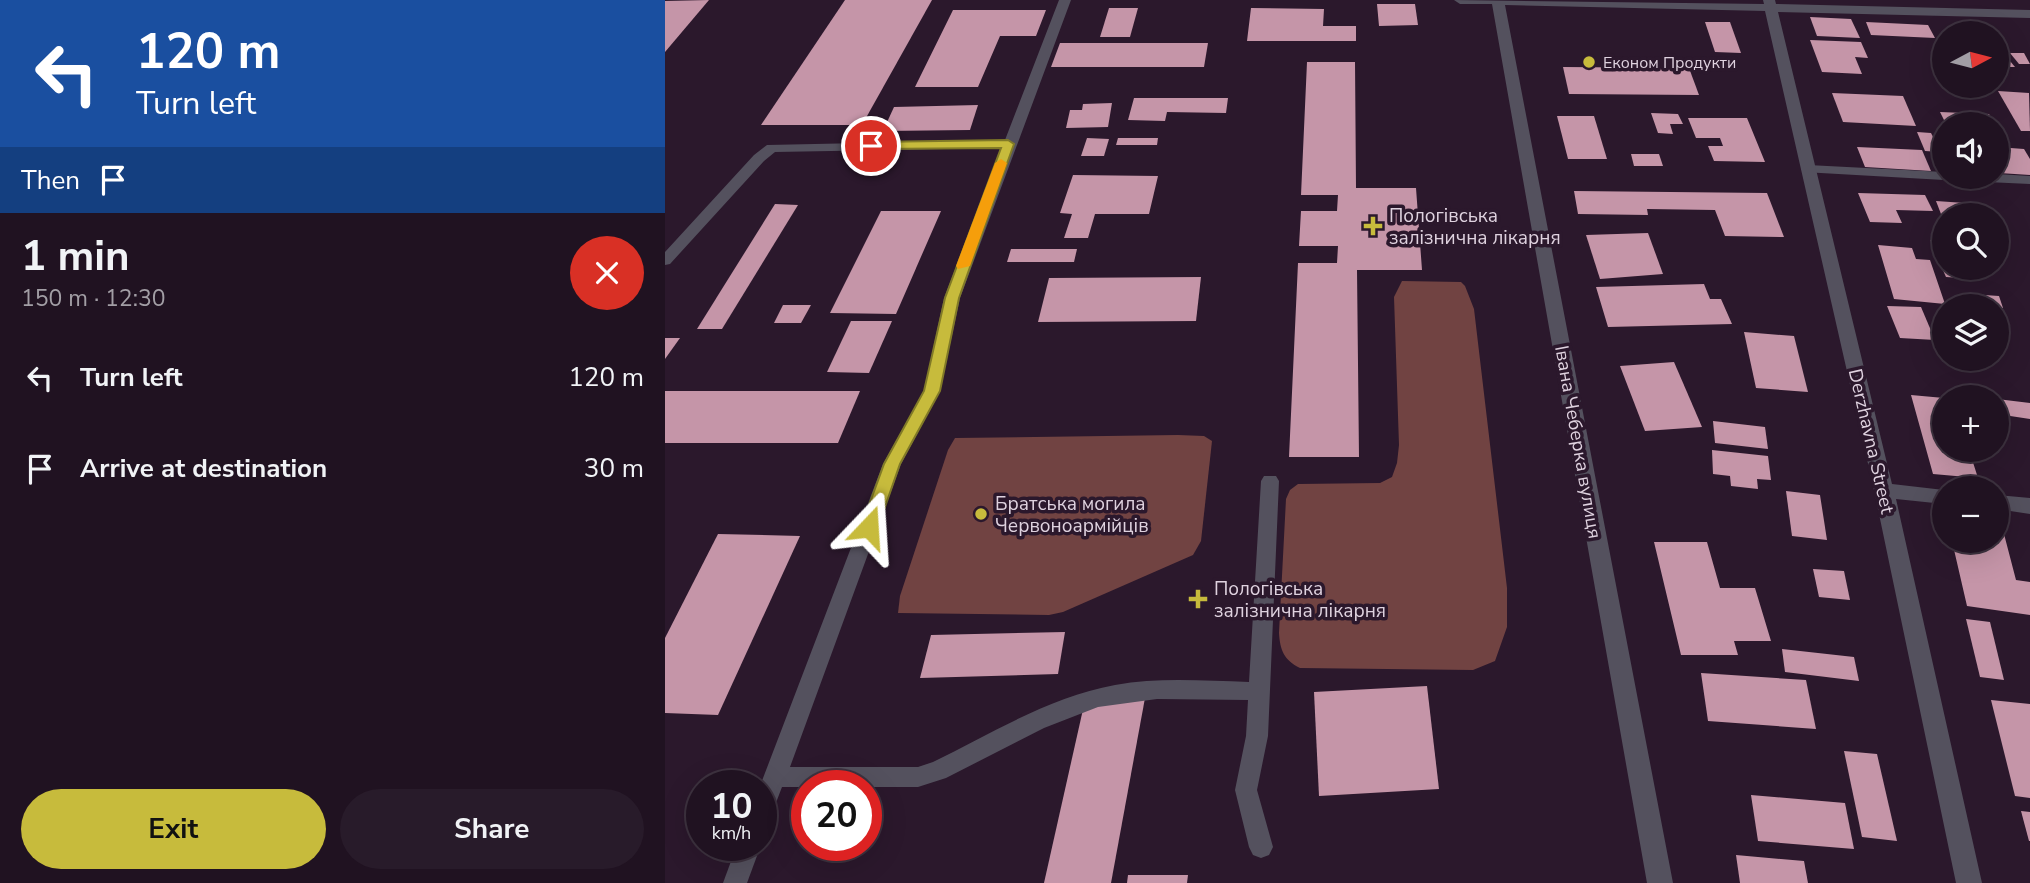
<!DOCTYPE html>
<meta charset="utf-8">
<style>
:root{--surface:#201221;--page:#281b2a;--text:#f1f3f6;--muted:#a29ea5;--line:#3d323f;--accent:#c7bb3c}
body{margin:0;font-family:"Nunito Sans",sans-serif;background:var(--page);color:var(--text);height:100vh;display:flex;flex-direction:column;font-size:26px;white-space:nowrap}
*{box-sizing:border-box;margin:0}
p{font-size:23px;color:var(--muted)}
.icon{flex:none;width:38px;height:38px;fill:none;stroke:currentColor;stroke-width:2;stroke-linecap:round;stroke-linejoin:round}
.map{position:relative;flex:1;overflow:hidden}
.drawer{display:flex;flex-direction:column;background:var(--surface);width:665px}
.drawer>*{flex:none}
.banner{background:#1a4fa0;color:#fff;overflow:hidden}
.needle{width:46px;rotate:83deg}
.fabs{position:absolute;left:1267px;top:21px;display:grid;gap:14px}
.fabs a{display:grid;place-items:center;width:77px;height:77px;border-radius:50%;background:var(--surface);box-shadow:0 7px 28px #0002,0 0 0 2px var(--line);font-size:35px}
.speed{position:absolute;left:21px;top:770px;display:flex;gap:14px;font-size:35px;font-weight:700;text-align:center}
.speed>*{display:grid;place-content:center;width:91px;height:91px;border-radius:50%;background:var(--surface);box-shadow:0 7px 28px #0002,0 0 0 2px var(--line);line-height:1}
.speed small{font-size:18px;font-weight:400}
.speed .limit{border:10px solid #d22;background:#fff;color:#111}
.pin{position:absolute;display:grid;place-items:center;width:60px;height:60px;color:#fff;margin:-30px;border:4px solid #fff;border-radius:50%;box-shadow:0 2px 7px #0007}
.me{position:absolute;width:77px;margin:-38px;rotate:20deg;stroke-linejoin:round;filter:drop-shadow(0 0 5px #0008)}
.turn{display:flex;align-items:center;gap:24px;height:147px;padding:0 21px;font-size:32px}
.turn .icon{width:91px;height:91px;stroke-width:2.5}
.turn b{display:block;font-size:49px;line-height:60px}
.then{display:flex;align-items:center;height:66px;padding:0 21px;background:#0003;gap:14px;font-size:26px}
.round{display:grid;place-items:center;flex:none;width:74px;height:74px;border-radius:37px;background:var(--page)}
.summary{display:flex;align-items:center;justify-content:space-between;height:119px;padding:0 21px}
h1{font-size:42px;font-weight:700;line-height:52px}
.action{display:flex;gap:14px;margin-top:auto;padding:14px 21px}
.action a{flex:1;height:80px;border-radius:42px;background:var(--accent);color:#111;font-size:28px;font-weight:700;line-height:80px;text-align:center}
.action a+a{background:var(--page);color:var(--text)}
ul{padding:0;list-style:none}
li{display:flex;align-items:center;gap:21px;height:91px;padding:0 21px}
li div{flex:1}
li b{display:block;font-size:26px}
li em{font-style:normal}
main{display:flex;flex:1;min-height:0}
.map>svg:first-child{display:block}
.forest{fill:#714342}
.building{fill:#c595a8}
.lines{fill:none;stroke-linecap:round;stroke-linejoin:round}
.service{fill:#54515e;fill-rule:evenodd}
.minor{fill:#54515e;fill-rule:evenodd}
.route{fill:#c7bb3c;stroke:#817a27;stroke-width:2}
.slow{fill:#f59e0b}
.poi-dot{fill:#c7bb3c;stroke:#2b182c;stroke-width:2.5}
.labels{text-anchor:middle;stroke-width:7;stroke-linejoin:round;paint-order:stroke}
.far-poi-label{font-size:16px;fill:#dfd2df;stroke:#2b182c;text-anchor:start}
.poi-label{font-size:19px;fill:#dfd2df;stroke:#2b182c;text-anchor:start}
.street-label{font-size:19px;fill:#dfd2df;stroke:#2b182c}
</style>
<main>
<section class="drawer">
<div class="banner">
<div class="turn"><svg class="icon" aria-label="left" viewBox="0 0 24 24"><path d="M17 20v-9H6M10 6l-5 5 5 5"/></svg><div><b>120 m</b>Turn left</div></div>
<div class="then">Then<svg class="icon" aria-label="arrive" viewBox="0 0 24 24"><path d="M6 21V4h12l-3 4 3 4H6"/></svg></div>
</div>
<div class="summary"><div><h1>1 min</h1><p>150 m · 12:30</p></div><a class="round" style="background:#d93025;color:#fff"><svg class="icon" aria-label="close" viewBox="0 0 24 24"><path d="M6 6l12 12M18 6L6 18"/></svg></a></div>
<ul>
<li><svg class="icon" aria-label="left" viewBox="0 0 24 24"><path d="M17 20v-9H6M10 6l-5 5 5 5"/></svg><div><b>Turn left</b></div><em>120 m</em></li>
<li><svg class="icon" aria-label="arrive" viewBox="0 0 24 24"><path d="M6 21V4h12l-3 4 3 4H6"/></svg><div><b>Arrive at destination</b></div><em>30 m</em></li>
</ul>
<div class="action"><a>Exit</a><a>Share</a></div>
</section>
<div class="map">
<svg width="1365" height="883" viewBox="0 0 1365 883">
<rect width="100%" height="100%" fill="#2b182c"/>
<g class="forest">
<path d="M737 281 796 282 800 286 809 309 842 588V627L830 661 808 670 635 668C619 660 615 650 614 633L621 499 625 490 633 484 715 483 727 477 732 463 734 445 729 297Z"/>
<path d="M513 435 539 436 547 441 536 541 528 555 398 612 384 615 233 613 235 596 283 450 290 438Z"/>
</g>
<g class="building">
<path d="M44 0 0 52V1Z"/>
<path d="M180 0H267L197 125H96Z"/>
<path d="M712 4H750L753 25 714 26Z"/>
<path d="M444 8H473L465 37H435Z"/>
<path d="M586 8 659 9 658 26H691V41H582Z"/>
<path d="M288 10H381L371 36H335L313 87H250Z"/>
<path d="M1145 17 1186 19 1195 38 1152 36Z"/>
<path d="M1040 22H1065L1076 53 1050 52Z"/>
<path d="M1201 22 1263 25 1270 38 1206 35Z"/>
<path d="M1288 23 1314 24 1319 33H1294Z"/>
<path d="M1145 40 1196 42 1203 58 1190 57 1197 74 1157 72Z"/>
<path d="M395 43H543L539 67H386Z"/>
<path d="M1345 53H1359L1365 64H1354Z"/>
<path d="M1332 55H1340L1350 67H1338Z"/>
<path d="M642 62H690L691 188H751L757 270H692L694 457H624L633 263H672L673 246H634L636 211H672L673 195H636Z"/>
<path d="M898 67 1024 68 1034 95 904 94Z"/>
<path d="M1333 91 1364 93 1365 131H1356Z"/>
<path d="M1167 93 1238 96 1251 126 1178 122Z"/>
<path d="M469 98H563L561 113 502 112 500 121 463 120Z"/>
<path d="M447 103 443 127 401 128 405 110H417L418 104Z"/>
<path d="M313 105 305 130 218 131 229 107Z"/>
<path d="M1275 112 1324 114 1329 124H1281Z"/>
<path d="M986 113 1013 114 1018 124H1005L1008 134 993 133Z"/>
<path d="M892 116H929L942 159H903Z"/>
<path d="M1023 118H1082L1100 162 1049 161 1043 146H1058L1055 138H1031Z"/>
<path d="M1252 132 1266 133 1276 152 1260 151Z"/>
<path d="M422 138 444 139 439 156H416Z"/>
<path d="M453 138H493L492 145H451Z"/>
<path d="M1192 147 1257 150 1266 171 1200 167Z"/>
<path d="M1332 147 1359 149 1365 159V175L1334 173Z"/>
<path d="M966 154H994L998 166H969Z"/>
<path d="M408 175 493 176 484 214H430L423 238H399L407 214 395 213Z"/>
<path d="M909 191 1102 193 1119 237 1060 236 1050 210 982 209 983 215 913 214Z"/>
<path d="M1193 193 1260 195 1268 211 1231 210 1237 223 1205 222Z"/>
<path d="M1271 201 1300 203 1306 215 1276 214Z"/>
<path d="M110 204 133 205 57 329H32Z"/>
<path d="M216 211H276L231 314 165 313Z"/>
<path d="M983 233 998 274 935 279 921 235Z"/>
<path d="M1265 240 1279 241V250H1269Z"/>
<path d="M1213 245 1247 248 1251 259 1265 260 1280 304 1229 299Z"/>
<path d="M346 249H412L409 262H342Z"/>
<path d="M1272 257H1279V268H1307L1312 279 1281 277Z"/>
<path d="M536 277 531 321 373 322 384 278Z"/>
<path d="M1039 284 1045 299H1056L1067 324 943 327 931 287Z"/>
<path d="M1305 294 1334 296 1338 308 1309 306Z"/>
<path d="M118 305H146L136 323H109Z"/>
<path d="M1222 306 1256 307 1270 340 1235 338Z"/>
<path d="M186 321H227L204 373 162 372Z"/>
<path d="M1079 332 1129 336 1143 392 1091 388Z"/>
<path d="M0 338H15L0 359Z"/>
<path d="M1009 362 1037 427 980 431 955 366Z"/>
<path d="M0 391H195L173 443H0Z"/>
<path d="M1246 395 1279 398V450H1304L1313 478 1268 474Z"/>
<path d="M1332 399 1365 403V419L1332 414Z"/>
<path d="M1048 421 1100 427 1103 449 1050 443Z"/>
<path d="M1047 450 1103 456 1106 480 1092 479 1093 489 1066 486 1065 476 1048 474Z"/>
<path d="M1121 491 1155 495 1162 540 1127 536Z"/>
<path d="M1332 533 1339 534 1351 580 1365 582V615L1302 606 1287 541H1332Z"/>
<path d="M53 534 135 536 53 715 0 713V638Z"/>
<path d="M989 542H1042L1055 588H1090L1106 641H1069L1073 655H1016Z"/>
<path d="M1148 569 1179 571 1185 600 1154 597Z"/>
<path d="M1301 619 1325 622 1339 680 1315 677Z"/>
<path d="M400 632 393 674 255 678 266 635Z"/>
<path d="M1117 649 1189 657 1194 681 1120 672Z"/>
<path d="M1036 673 1141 680 1151 729 1043 721Z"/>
<path d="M762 686 774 789 654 796 649 692Z"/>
<path d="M421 696 480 698 446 883H379Z"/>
<path d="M1326 700 1365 704V798L1350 796Z"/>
<path d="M1179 751 1212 754 1232 841 1197 837Z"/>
<path d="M1086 795 1180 803 1189 849 1093 841Z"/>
<path d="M1356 811 1365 812V841H1364Z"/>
<path d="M1071 855 1139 861 1143 883H1075Z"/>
<path d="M463 875H523L522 883H462Z"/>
</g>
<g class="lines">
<g class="service">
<path d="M394 0H406L295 298 275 391 236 464 125 767H253L268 762C327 733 385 697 450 685 494 677 540 681 584 682L596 481 599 476H611L614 481 603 736 592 790 608 847 604 855 596 858 588 855 584 847 570 790 581 736 583 700 492 699 433 707 379 728 281 778 253 787H117L104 821 96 824 95 786 218 464 259 391 279 298 337 148 110 152 99 161 5 264 0 265V252L89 155 102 145 340 140Z"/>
<path d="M1143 165 1279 172V177H1285L1279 180 1138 172 1136 169Z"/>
<path d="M1332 174 1365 176V184L1300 181 1293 177H1332Z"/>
<path d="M72 845H96L82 883H58Z"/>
</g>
<g class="minor">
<path d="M789 0 1099 4 1098 0H1110L1111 4 1365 10V18L1113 12 1227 484 1279 490V504L1231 499 1317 883H1291L1209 490 1100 11 840 5 1008 883H982L827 4H795Z"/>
<path d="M1332 495 1365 498V514L1332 509Z"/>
</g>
</g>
<path class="route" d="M343 140 349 144 294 298 275 391 235 464 213 527 210 531H198L196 527 219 464 259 391 280 298 336 148 206 149 200 146 206 142Z"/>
<path class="slow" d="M336 159 342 163 305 266 293 269 291 266 330 163Z"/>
<g class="poi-dot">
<circle cx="924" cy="62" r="7"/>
<path d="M704.5 215.5h7v7h7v7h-7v7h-7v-7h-7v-7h7z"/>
<circle cx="316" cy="514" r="7"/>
<path d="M529.5 588.5h7v7h7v7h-7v7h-7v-7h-7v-7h7z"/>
</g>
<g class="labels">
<g class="far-poi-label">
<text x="938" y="68">Економ Продукти</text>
</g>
<g class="poi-label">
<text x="724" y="222">Пологiвська<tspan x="724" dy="22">залiзнична лiкарня</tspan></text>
<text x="330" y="510">Братська могила<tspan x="330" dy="22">Червоноармійців</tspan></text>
<text x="549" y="595">Пологівська<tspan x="549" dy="22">залізнична лікарня</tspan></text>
</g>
<g class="street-label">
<text transform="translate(1207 441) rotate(77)" y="7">Derzhavna Street</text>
<text transform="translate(914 442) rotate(80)" y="7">Івана Чеберка вулиця</text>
</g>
</g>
</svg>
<div class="fabs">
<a><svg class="needle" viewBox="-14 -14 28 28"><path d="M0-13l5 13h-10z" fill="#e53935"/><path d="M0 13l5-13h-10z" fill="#a29ea5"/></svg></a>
<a><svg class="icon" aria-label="sound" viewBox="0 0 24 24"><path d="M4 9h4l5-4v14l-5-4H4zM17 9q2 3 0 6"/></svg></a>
<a><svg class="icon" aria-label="search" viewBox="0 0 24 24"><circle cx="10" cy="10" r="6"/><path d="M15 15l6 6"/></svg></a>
<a><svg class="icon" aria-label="layers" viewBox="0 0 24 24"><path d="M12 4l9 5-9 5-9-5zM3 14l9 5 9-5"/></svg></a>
<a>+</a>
<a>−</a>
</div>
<div class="speed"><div>10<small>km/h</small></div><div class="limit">20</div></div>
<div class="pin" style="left:206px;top:146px;background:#d93025"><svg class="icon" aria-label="arrive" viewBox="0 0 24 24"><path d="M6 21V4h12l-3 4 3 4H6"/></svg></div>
<svg class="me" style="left:204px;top:527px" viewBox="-20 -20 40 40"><path d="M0-17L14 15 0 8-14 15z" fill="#c7bb3c" stroke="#fff" stroke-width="4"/></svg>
</div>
</main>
